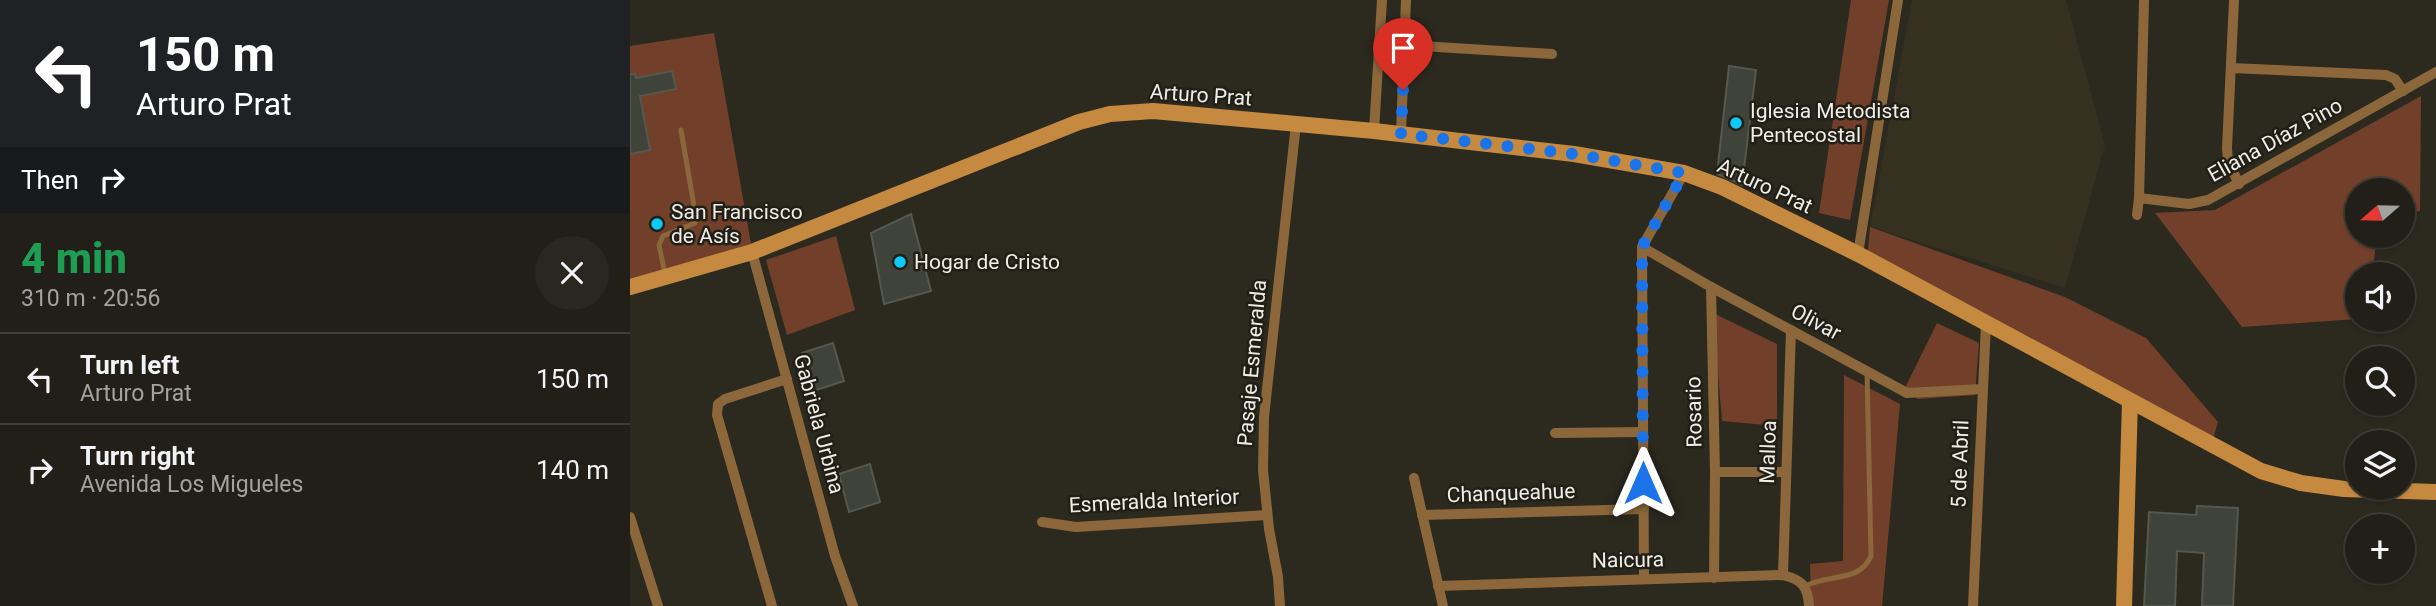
<!DOCTYPE html>
<meta charset="utf-8">
<style>
:root{--surface:#211f17;--page:#292720;--text:#f1f3f6;--muted:#a2a2a1;--line:#3e3d36}
body{margin:0;font-family:Roboto,sans-serif;background:var(--page);color:var(--text);height:100vh;display:flex;flex-direction:column;font-size:26px;white-space:nowrap}
*{box-sizing:border-box;margin:0}
p{font-size:23px;color:var(--muted)}
.icon{flex:none;width:38px;height:38px;fill:none;stroke:currentColor;stroke-width:2;stroke-linecap:round;stroke-linejoin:round}
.map{position:relative;flex:1;overflow:hidden}
.panel{display:flex;flex-direction:column;background:var(--surface);width:630px}
.panel>*{flex:none}
.guide{background:#202124;color:#fff;overflow:hidden}
.needle{width:46px;rotate:250deg}
.tools{position:absolute;left:1715px;top:178px;display:grid;gap:14px}
.tools a{display:grid;place-items:center;width:70px;height:70px;border-radius:50%;background:var(--surface);box-shadow:0 2px 5px #0004,0 0 0 2px var(--line);font-size:35px}
.pin{position:absolute;display:grid;place-items:center;width:60px;height:60px;color:#fff;margin:-72px -30px;border-radius:50% 50% 50% 0;rotate:-45deg;box-shadow:0 0 7px #0007}
.pin .icon{rotate:45deg}
.me{position:absolute;width:77px;margin:-38px;rotate:0deg;stroke-linejoin:round;filter:drop-shadow(0 0 5px #0008)}
.turn{display:flex;align-items:center;gap:24px;height:147px;padding:0 21px;font-size:32px}
.turn .icon{width:91px;height:91px;stroke-width:2.5}
.turn b{display:block;font-size:49px;line-height:60px}
.then{display:flex;align-items:center;height:66px;padding:0 21px;background:#0003;gap:14px;font-size:26px}
.round{display:grid;place-items:center;flex:none;width:74px;height:74px;border-radius:37px;background:var(--page)}
.head{display:flex;align-items:center;justify-content:space-between;height:119px;padding:0 21px}
h1{font-size:42px;font-weight:800;line-height:52px;color:#1e9e55}
ul{padding:0;list-style:none}
li{display:flex;align-items:center;gap:21px;height:91px;padding:0 21px;border-top:2px solid var(--line)}
li div{flex:1}
li b{display:block;font-size:26px}
li em{font-style:normal}
main{display:flex;flex:1;min-height:0}
.map>svg:first-child{display:block}
.built{fill:#353020}
.green{fill:#72402a}
.building{fill:#404339;stroke:#54584d;stroke-width:2}
.lines{fill:none;stroke-linecap:round;stroke-linejoin:round}
.lane{stroke:#8c673b;stroke-width:5}
.street{stroke:#8c673b;stroke-width:10}
.secondary{stroke:#c5893f;stroke-width:16}
.route{stroke:#1a73e8;stroke-width:12;stroke-dasharray:0 21.6}
.poi-dot{fill:#0ecafa;stroke:#221f16;stroke-width:2.5}
.labels{text-anchor:middle;stroke-width:5;stroke-linejoin:round;paint-order:stroke}
.street-label{font-size:21px;fill:#eeede6;stroke:#221f16}
.poi-label{font-size:21px;fill:#eeede6;stroke:#221f16;text-anchor:start}
</style>
<main>
<section class="panel">
<div class="guide">
<div class="turn"><svg class="icon" aria-label="left" viewBox="0 0 24 24"><path d="M17 20v-9H6M10 6l-5 5 5 5"/></svg><div><b>150 m</b>Arturo Prat</div></div>
<div class="then">Then<svg class="icon" aria-label="right" viewBox="0 0 24 24"><path d="M7 20v-9h11M14 6l5 5-5 5"/></svg></div>
</div>
<div class="head"><div><h1>4 min</h1><p>310 m · 20:56</p></div><a class="round"><svg class="icon" aria-label="close" viewBox="0 0 24 24"><path d="M6 6l12 12M18 6L6 18"/></svg></a></div>
<ul>
<li><svg class="icon" aria-label="left" viewBox="0 0 24 24"><path d="M17 20v-9H6M10 6l-5 5 5 5"/></svg><div><b>Turn left</b><p>Arturo Prat</p></div><em>150 m</em></li>
<li><svg class="icon" aria-label="right" viewBox="0 0 24 24"><path d="M7 20v-9h11M14 6l5 5-5 5"/></svg><div><b>Turn right</b><p>Avenida Los Migueles</p></div><em>140 m</em></li>
</ul>
</section>
<div class="map">
<svg width="1806" height="606" viewBox="0 0 1806 606">
<rect width="100%" height="100%" fill="#2c291f"/>
<path class="built" d="M1282 0H1436L1475 145 1435 288 1240 227Z"/>
<g class="green">
<path d="M1221 0H1259L1220 220 1189 213Z"/>
<path d="M84 33 121 244 0 282V46Z"/>
<path d="M1791 96 1790 211 1773 213V191H1727V236H1747L1742 275H1727V319L1612 327 1525 213 1585 210Z"/>
<path d="M1240 227 1435 297 1516 338 1588 422 1582 442 1237 261Z"/>
<path d="M206 236 225 310 157 335 136 260Z"/>
<path d="M1083 313 1147 344V426L1092 421Z"/>
<path d="M1307 323 1349 343 1345 395 1288 399 1274 390Z"/>
<path d="M1214 375 1270 404 1252 606H1181L1180 564 1213 561Z"/>
</g>
<g class="building">
<path d="M1099 66 1126 70 1112 185 1087 174Z"/>
<path d="M42 71 46 89 10 96 20 150 0 154V74H5L6 78Z"/>
<path d="M281 214 301 291 254 304 241 233Z"/>
<path d="M203 343 214 381 183 391 172 353Z"/>
<path d="M240 464 250 502 219 512 209 474Z"/>
<path d="M1567 506 1608 508 1603 606H1572L1574 553 1547 551 1545 606H1514L1519 512 1566 515Z"/>
</g>
<g class="lines">
<g class="lane">
<path d="M35 274 29 245 33 236 65 223 66 218 51 130"/>
<path d="M1175 586C1201 573 1229 583 1241 556L1237 371"/>
</g>
<g class="street">
<path d="M1604 0 1597 148 1598 161 1609 184"/>
<path d="M775 45 922 54"/>
<path d="M1601 68 1756 75 1765 79 1773 91"/>
<path d="M744 131 752 0"/>
<path d="M771 134 776 0"/>
<path d="M1509 198 1514 0"/>
<path d="M1507 215 1509 198 1559 204 1578 200 1806 72"/>
<path d="M1012 247 1081 287 1277 393 1352 389"/>
<path d="M122 252 205 556 223 606"/>
<path d="M1228 254 1268 0"/>
<path d="M1081 287 1085 472 1084 578"/>
<path d="M925 433 1013 432"/>
<path d="M1085 472H1156"/>
<path d="M784 478 813 606"/>
<path d="M792 515 1014 509"/>
<path d="M0 517 28 606"/>
<path d="M412 522 446 527 637 515"/>
<path d="M1153 575 1161 330"/>
<path d="M1014 578 1012 247 1054 173"/>
<path d="M808 586 1153 575C1172 580 1178 586 1179 606"/>
<path d="M142 606 87 415 88 404 95 399 157 379"/>
<path d="M650 606 648 577 639 529 633 470 634 417 666 124"/>
<path d="M1343 606 1356 324"/>
</g>
<g class="secondary">
<path d="M0 287 122 252 449 122 480 114 523 111 744 131 944 154 1054 173 1092 187 1228 254 1631 471 1671 483 1714 489 1806 492"/>
<path d="M1494 606 1500 401"/>
</g>
</g>
<g class="lines">
<path class="route" d="M773 90 771 134 944 154 1054 173 1012 247 1013 483"/>
</g>
<g class="poi-dot">
<circle cx="1106" cy="123" r="7"/>
<circle cx="27" cy="224" r="7"/>
<circle cx="270" cy="262" r="7"/>
</g>
<g class="labels">
<g class="street-label">
<text transform="translate(571 95) rotate(4)" y="7">Arturo Prat</text>
<text transform="translate(1645 140) rotate(-29)" y="7">Eliana Díaz Pino</text>
<text transform="translate(1135 186) rotate(25)" y="7">Arturo Prat</text>
<text transform="translate(1186 322) rotate(28)" y="7">Olivar</text>
<text transform="translate(622 363) rotate(-85)" y="7">Pasaje Esmeralda</text>
<text transform="translate(1064 412) rotate(-91)" y="7">Rosario</text>
<text transform="translate(189 424) rotate(75)" y="7">Gabriela Urbina</text>
<text transform="translate(1138 452) rotate(-88)" y="7">Malloa</text>
<text transform="translate(1330 464) rotate(-88)" y="7">5 de Abril</text>
<text transform="translate(881 493) rotate(-2)" y="7">Chanqueahue</text>
<text transform="translate(524 501) rotate(-3)" y="7">Esmeralda Interior</text>
<text transform="translate(998 560) rotate(-1)" y="7">Naicura</text>
</g>
<g class="poi-label">
<text x="1120" y="118">Iglesia Metodista<tspan x="1120" dy="24">Pentecostal</tspan></text>
<text x="41" y="219">San Francisco<tspan x="41" dy="24">de Asís</tspan></text>
<text x="284" y="269">Hogar de Cristo</text>
</g>
</g>
</svg>
<div class="tools">
<a><svg class="needle" viewBox="-14 -14 28 28"><path d="M0-13l5 13h-10z" fill="#e53935"/><path d="M0 13l5-13h-10z" fill="#a2a2a1"/></svg></a>
<a><svg class="icon" aria-label="sound" viewBox="0 0 24 24"><path d="M4 9h4l5-4v14l-5-4H4zM17 9q2 3 0 6"/></svg></a>
<a><svg class="icon" aria-label="search" viewBox="0 0 24 24"><circle cx="10" cy="10" r="6"/><path d="M15 15l6 6"/></svg></a>
<a><svg class="icon" aria-label="layers" viewBox="0 0 24 24"><path d="M12 4l9 5-9 5-9-5zM3 14l9 5 9-5"/></svg></a>
<a>+</a>
</div>
<div class="pin" style="left:773px;top:90px;background:#d93025"><svg class="icon" aria-label="arrive" viewBox="0 0 24 24"><path d="M6 21V4h12l-3 4 3 4H6"/></svg></div>
<svg class="me" style="left:1013px;top:483px" viewBox="-20 -20 40 40"><path d="M0-17L14 15 0 8-14 15z" fill="#1a73e8" stroke="#fff" stroke-width="4"/></svg>
</div>
</main>
